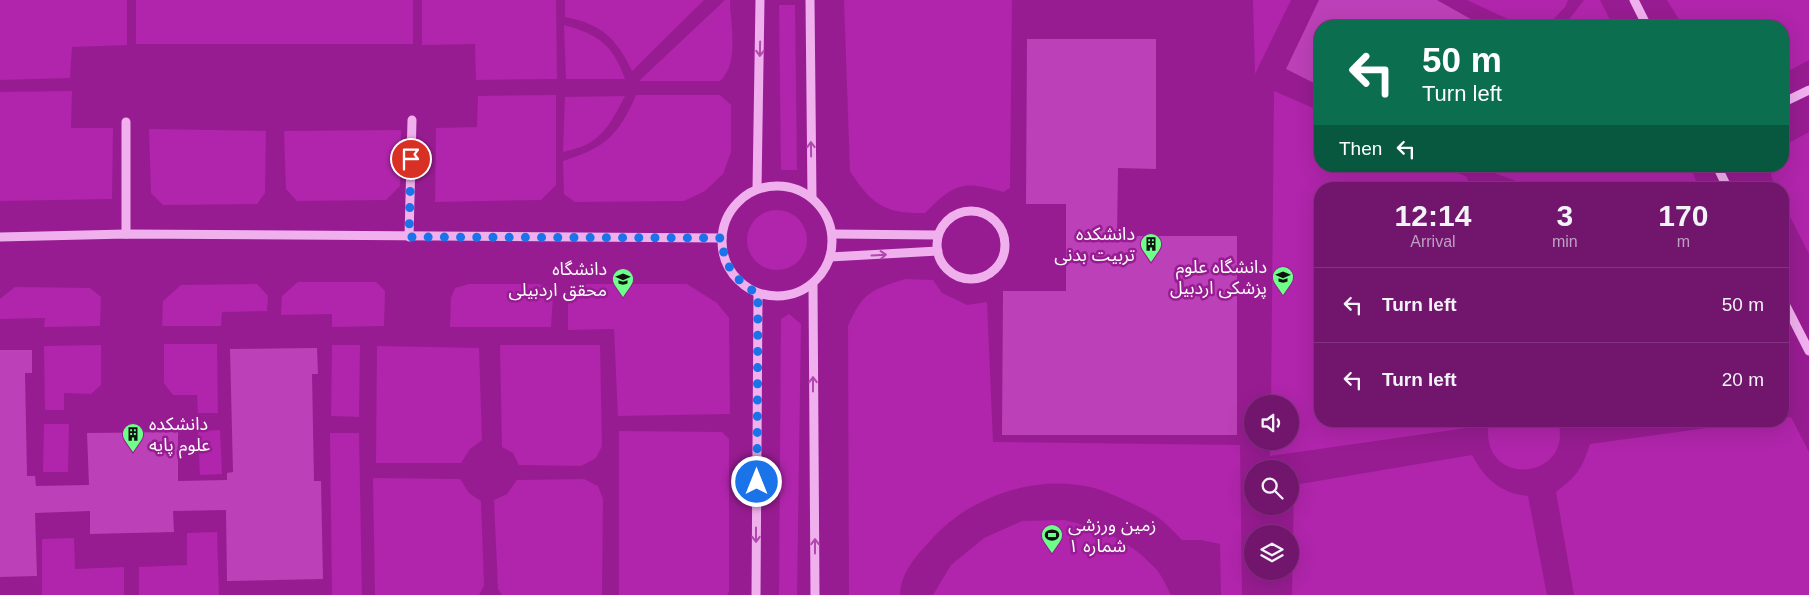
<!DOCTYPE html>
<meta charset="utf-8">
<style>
:root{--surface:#71156d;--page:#792275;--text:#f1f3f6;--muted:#c09fc2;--line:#833480}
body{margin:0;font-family:Arial,"Noto Sans Arabic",sans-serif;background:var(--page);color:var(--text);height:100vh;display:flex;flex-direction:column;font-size:19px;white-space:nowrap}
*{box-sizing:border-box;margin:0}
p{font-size:16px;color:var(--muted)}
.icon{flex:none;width:28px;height:28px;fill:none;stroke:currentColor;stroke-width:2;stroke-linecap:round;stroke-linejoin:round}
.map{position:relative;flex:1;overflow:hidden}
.sheet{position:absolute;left:1314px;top:182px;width:475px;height:245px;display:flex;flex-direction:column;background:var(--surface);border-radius:20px;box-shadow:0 5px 20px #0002,0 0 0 1px var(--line)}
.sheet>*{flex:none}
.top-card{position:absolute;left:1314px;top:20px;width:475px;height:152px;border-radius:20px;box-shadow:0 5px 20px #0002,0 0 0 1px var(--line);background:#0b6e4f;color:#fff;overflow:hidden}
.tools{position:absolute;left:1244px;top:395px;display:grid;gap:10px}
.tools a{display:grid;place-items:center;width:55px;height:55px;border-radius:50%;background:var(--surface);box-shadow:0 5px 20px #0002,0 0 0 1px var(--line);font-size:25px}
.pin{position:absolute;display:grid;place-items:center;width:42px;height:42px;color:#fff;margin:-21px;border:2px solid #fff;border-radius:50%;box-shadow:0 1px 5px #0007}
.me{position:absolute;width:55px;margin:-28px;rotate:0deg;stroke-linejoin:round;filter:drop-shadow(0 0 4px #0008)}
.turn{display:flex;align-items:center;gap:18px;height:105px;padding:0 25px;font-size:22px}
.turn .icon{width:65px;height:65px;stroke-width:2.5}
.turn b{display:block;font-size:35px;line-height:42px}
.then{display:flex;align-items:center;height:48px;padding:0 25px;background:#0003;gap:10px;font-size:19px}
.eta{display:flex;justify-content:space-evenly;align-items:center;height:85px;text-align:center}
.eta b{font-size:30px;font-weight:800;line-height:35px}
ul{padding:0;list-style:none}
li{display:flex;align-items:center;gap:15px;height:75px;padding:0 25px;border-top:1px solid var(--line)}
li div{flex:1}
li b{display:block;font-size:19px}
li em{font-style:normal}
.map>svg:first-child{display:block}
.green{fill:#b025ab}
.building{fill:#bc40b7}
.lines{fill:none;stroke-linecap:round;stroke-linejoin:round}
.minor{stroke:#f0b0ee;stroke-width:9}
.oneway{stroke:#b248ad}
.route{stroke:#1a73e8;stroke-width:9;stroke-dasharray:0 16.2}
.labels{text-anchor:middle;stroke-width:5;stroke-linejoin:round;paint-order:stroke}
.poi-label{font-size:18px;fill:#fff;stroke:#971c91;text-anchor:end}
</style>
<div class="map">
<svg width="1809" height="595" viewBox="0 0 1809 595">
<rect width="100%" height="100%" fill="#971c91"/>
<g class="green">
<path d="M0 0H127V45L72 47 70 78 0 80Z"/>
<rect x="136" y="0" width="277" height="44"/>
<path d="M422 0H556L557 79 476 80 475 44 422 45Z"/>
<path d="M565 0H704L632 71C617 39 602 24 565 17Z"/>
<path d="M725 0H730C730 24 740 63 720 81H639Z"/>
<path d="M844 0H1012L1010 188 1003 192C962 180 955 183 925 213 885 214 871 204 850 171Z"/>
<path d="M1253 0H1291L1255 74Z"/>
<path d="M1467 0H1568L1565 7 1547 26H1523Z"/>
<path d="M1584 0H1600L1613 26H1564Z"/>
<path d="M1667 0H1809V60L1783 74 1782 26H1683Z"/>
<path d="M779 5H795L797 170H781Z"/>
<path d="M564 25C598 34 613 45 625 79H566Z"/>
<path d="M72 91 71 128H113L112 199 0 201V92Z"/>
<path d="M1274 91 1320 111V166H1442L1467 177 1469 189H1320V421H1469L1467 428 1270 456V441H1290V404H1271Z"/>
<path d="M556 95V185L541 200 435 202 436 128 477 127 478 96Z"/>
<path d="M636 95H720L731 105V152L723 174 705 191 684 201 575 202 564 194 563 161C605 148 619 135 636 95Z"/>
<path d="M625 96C609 127 600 145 563 152L565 97Z"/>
<path d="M149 129 266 131 265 193 257 204 163 205 151 193Z"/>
<path d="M401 130 400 186 386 200 297 201 286 189 284 131Z"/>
<path d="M1809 132V254L1783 203 1782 189H1775L1769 166H1782L1783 146Z"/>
<path d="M1495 166H1636L1692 170 1699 189H1539L1491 172Z"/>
<circle cx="777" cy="240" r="30"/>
<path d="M905 279 933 280 942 293 967 305 987 302 993 442 1240 445 1242 595H1221L1220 544 1201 540H1182C1175 533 1168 525 1160 519 1149 510 1109 492 1094 488 1038 473 969 496 931 540 916 556 901 572 900 595H849L848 326C863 292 871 290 905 279Z"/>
<path d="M298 282H376L385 291 384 326 332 327V314L281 315 282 296Z"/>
<path d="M257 284 268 296 267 311 222 312 221 326H162L163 301 181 285Z"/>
<path d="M469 284H539L547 287 553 295 551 327H450L451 298 455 288Z"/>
<path d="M579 284H687L717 303 729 318 730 414 618 416 614 329 568 330V294L570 287Z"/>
<path d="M15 287 90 288 101 297 100 326 44 327 45 318 0 319V299Z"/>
<path d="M789 314 801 324 797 595H779L781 319Z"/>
<path d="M164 344H217L218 413H198L197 395H173L164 383Z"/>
<path d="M101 345V385L91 394 64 393V410H45L44 346Z"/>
<path d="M332 345H360L359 417 331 416Z"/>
<path d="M500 345H600L602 446 596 458 581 466 519 465 513 453 502 447Z"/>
<path d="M377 346 479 348 482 440 470 449 461 463H376Z"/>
<path d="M1791 417 1809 452V595H1574L1556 492C1577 476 1582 469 1590 444L1758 421H1782L1783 418Z"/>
<path d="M1489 421H1558C1575 481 1477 490 1489 421Z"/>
<path d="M44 424H69L68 472H43Z"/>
<path d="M220 430 222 474 200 475 198 431Z"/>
<path d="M619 431 722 432 729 439V592L727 595H619Z"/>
<path d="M330 433H359L362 595H332Z"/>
<path d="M1472 455C1485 479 1500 493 1528 496L1547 595H1292L1294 485Z"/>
<path d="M373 478 460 479 469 493 481 501 484 586 479 595H375Z"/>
<path d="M584 479 598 486 603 499 602 595H502L498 589 494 500 507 494 517 480Z"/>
<path d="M1064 520C1100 528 1129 540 1155 568 1162 575 1166 586 1171 595H933L951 565 984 538 1022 521Z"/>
<path d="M217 532 219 595H139V567L187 565V533Z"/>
<path d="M74 538 75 569 124 567V595H42V539Z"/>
</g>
<g class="building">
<path d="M1319 0H1437L1483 26H1320V86L1286 69Z"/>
<path d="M1027 39H1156V169L1118 168 1117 236H1237V435H1002L1003 291H1066V204H1026Z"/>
<path d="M317 348 318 374H312L314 481H321L323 579 227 581 226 510 173 511 174 532 90 534V511L35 513 37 576 0 577V350H32V373H25L27 476H35L36 486 89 485 87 433 178 432V481L227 480V473L233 472 230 349Z"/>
</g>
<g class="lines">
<g class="minor">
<path d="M810 0 812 198"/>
<path d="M1634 0 1647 26"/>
<path d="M1782 103 1809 90"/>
<path d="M126 122V234"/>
<path d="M1717 166 1728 189"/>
<circle cx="777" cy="241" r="55"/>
<path d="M757 189 760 0"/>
<circle cx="971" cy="245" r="34"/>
<path d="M832 234 938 235"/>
<path d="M0 237 126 234 722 238"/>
<path d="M409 237 412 120"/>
<path d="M830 257 938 251"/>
<path d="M813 285 815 595"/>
<path d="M1782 298 1809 351"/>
<path d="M756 595 758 294"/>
</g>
</g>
<defs><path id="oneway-shaft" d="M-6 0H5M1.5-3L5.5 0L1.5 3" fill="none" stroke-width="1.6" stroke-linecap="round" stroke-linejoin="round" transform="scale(1.25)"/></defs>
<g class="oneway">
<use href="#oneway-shaft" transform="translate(760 49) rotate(91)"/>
<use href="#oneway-shaft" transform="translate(811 149) rotate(-91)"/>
<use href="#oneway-shaft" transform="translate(879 255) rotate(-3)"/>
<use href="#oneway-shaft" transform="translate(813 384) rotate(-90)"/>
<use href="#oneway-shaft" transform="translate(756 535) rotate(90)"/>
<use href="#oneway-shaft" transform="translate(815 546) rotate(-90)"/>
</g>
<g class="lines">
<path class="route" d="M411 159 409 237 722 238C723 265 735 280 758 294L757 482"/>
</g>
<defs>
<g id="building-pin" transform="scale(1.125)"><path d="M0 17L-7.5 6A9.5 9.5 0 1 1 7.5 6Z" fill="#6eff8b" stroke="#971c91"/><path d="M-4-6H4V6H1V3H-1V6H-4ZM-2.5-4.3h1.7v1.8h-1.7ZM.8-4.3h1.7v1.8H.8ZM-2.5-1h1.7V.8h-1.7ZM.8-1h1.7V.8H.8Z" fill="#111"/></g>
<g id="university-pin" transform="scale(1.125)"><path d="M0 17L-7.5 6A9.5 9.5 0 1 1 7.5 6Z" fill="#6eff8b" stroke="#971c91"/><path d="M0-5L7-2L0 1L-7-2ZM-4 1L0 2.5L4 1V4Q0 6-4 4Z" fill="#111"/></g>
<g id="stadium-pin" transform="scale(1.125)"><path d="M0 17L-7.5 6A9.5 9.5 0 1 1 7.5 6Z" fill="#6eff8b" stroke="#971c91"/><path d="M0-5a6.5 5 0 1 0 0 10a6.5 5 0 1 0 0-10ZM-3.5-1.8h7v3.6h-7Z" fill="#111"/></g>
</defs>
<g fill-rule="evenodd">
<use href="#building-pin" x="1151" y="244"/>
<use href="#university-pin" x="1283" y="277"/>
<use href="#university-pin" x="623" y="279"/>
<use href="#building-pin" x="133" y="434"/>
<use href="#stadium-pin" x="1052" y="535"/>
</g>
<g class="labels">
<g class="poi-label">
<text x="1135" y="240">دانشکده<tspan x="1135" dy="21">تربیت بدنی</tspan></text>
<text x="1267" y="273">دانشگاه علوم<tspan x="1267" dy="21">پزشکی اردبیل</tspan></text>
<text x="607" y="275">دانشگاه<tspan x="607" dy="21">محقق اردبیلی</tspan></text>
<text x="149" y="430" text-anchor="start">دانشکده<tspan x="149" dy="21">علوم پایه</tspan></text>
<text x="1068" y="531" text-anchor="start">زمین ورزشی<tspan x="1068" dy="21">شماره ۱</tspan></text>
</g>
</g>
</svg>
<div class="tools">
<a><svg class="icon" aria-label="sound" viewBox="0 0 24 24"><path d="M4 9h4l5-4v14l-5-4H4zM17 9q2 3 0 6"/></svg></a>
<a><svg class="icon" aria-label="search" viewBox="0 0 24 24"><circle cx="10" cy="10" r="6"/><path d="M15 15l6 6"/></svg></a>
<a><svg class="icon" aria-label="layers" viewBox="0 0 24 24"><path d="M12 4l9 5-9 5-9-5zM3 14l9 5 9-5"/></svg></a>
</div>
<div class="pin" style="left:411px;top:159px;background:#d93025"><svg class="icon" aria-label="arrive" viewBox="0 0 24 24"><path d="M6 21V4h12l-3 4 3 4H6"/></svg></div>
<svg class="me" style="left:757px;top:482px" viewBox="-20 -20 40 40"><circle r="17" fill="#1a73e8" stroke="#fff" stroke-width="3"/><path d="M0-11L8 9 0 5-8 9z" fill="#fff"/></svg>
<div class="top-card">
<div class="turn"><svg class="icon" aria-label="left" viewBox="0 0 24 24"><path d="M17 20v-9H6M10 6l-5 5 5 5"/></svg><div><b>50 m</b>Turn left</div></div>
<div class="then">Then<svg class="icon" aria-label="left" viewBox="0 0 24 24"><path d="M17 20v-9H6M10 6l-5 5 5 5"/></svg></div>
</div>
<section class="sheet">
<div class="eta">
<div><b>12:14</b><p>Arrival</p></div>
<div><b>3</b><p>min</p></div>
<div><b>170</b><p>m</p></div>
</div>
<ul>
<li><svg class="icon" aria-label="left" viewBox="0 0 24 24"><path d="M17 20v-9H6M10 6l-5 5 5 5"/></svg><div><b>Turn left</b></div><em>50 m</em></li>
<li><svg class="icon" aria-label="left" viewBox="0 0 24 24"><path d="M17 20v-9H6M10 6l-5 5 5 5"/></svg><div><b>Turn left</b></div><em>20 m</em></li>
</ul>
</section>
</div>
